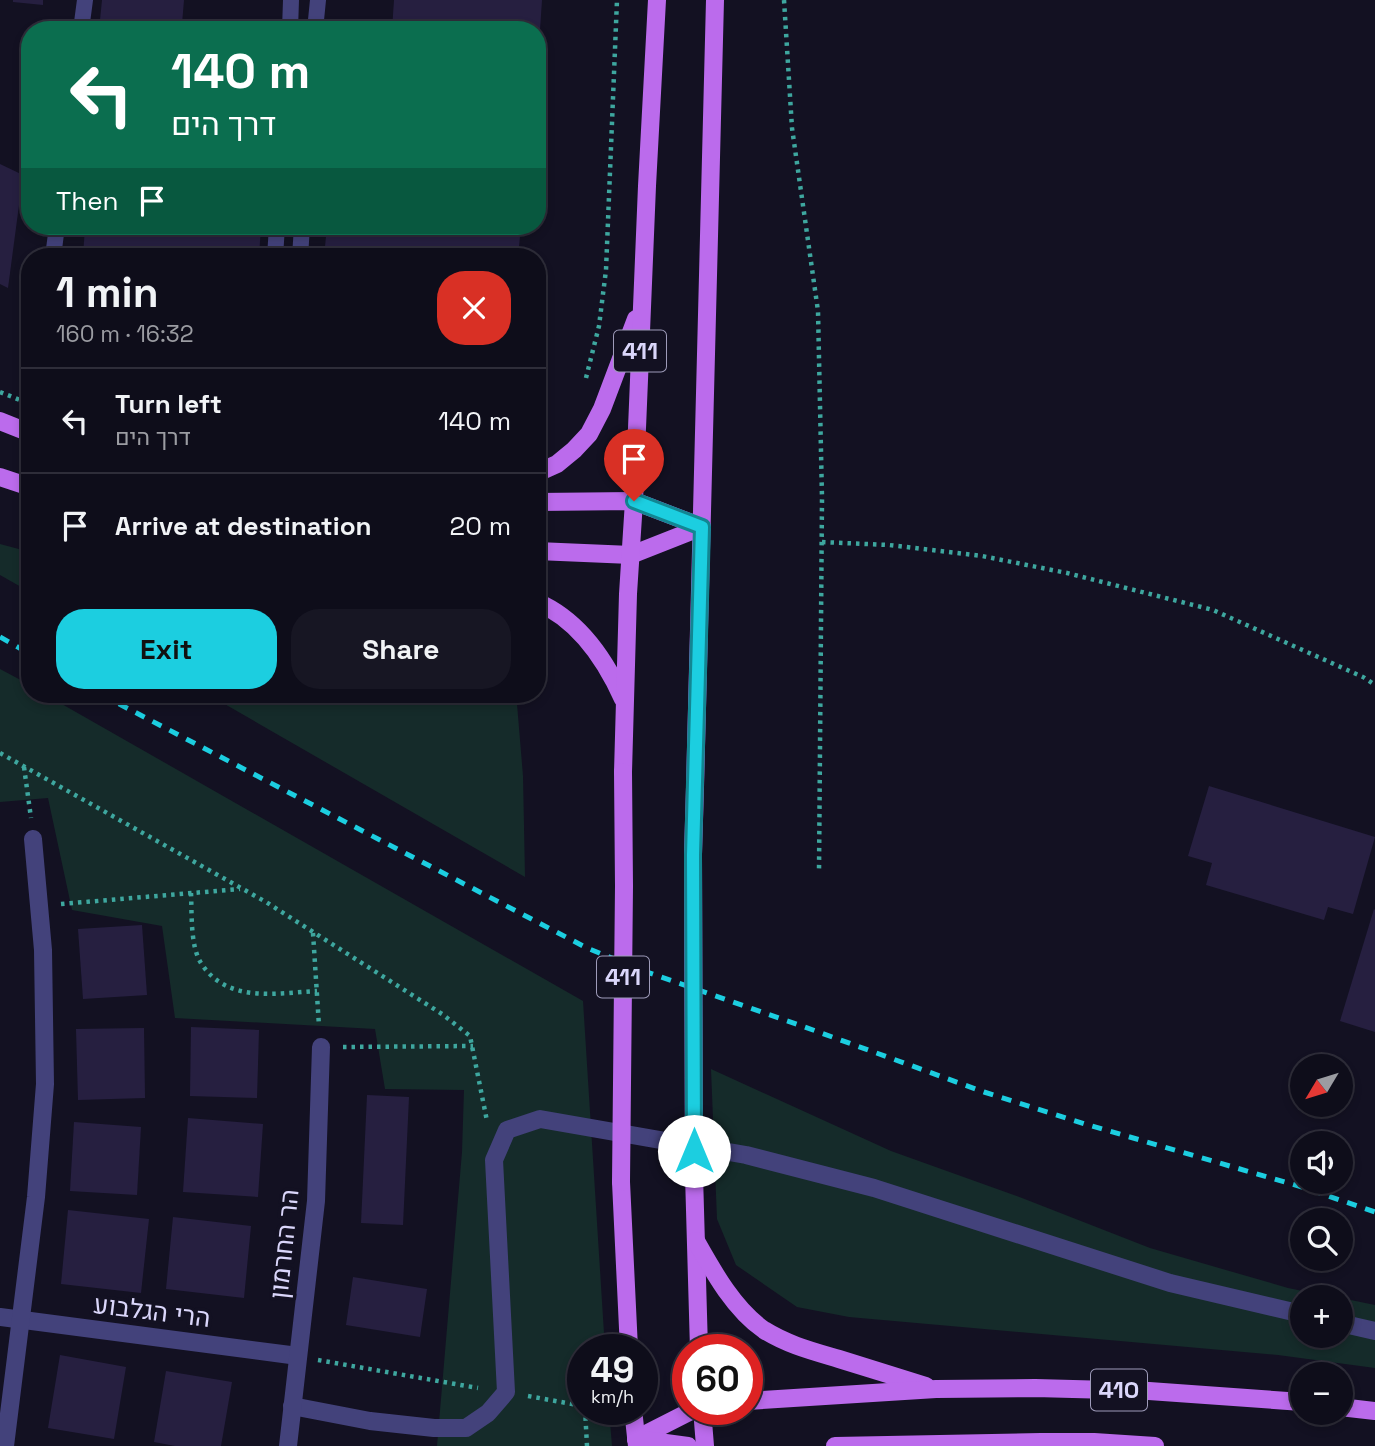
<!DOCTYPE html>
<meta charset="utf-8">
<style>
:root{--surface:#0e0d1a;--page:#171623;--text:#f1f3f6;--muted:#9b9ca2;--line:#2e2d39;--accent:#1ccee0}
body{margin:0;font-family:"Space Grotesk",Heebo,sans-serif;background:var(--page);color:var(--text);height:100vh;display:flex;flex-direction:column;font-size:26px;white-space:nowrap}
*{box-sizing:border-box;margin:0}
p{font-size:23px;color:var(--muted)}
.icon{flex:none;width:38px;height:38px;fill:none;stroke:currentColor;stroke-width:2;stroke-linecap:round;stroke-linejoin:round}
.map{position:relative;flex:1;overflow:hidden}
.panel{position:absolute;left:21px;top:248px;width:525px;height:455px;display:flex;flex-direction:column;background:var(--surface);border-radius:28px;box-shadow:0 4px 10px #0003,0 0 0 2px var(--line)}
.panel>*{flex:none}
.banner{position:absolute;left:21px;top:21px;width:525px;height:214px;border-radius:28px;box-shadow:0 4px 10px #0003,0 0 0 2px var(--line);background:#0b6e4f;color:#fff;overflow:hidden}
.needle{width:46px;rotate:232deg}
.buttons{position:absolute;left:1290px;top:1054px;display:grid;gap:14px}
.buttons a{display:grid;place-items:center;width:63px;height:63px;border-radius:50%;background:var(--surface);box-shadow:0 4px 10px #0003,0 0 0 2px var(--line);font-size:35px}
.speed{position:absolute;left:567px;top:1334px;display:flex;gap:14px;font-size:35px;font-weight:700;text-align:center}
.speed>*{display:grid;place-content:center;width:91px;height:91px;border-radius:50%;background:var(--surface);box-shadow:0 4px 10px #0003,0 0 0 2px var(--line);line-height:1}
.speed small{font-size:18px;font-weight:400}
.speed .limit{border:10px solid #d22;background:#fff;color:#111}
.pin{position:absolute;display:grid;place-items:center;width:60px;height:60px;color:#fff;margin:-72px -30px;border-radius:50% 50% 50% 0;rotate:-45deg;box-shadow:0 0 7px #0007}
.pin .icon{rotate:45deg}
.me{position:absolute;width:77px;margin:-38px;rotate:0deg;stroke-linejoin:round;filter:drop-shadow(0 0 5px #0008)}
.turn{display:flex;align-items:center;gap:24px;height:147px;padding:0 35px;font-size:32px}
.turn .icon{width:91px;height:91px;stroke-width:2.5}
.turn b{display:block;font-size:49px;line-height:60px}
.then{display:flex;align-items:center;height:66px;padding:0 35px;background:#0003;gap:14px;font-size:26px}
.round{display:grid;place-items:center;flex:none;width:74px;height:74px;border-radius:28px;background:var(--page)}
.summary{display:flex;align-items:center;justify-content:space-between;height:119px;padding:0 35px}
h1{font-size:42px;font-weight:800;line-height:52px}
.action{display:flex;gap:14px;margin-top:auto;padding:14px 35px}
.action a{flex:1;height:80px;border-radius:28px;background:var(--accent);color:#111;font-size:28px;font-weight:800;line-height:80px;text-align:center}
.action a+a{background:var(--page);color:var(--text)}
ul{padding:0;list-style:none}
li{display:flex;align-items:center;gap:21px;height:105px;padding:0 35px;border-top:2px solid var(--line)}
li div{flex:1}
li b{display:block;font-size:26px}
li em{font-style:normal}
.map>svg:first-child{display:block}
.green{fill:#152b2a}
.building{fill:#261f40}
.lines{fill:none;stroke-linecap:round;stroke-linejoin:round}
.path{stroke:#3ea79f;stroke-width:4.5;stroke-dasharray:3.5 5;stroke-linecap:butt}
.lane{stroke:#43427b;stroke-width:16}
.street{stroke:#43427b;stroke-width:18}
.primary{stroke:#bb6bec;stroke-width:18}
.rail{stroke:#1ccee0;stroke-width:5;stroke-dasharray:10 9;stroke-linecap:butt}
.primary-bridge{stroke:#bb6bec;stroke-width:18}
.route-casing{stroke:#128692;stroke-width:18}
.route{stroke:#1ccee0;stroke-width:12}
.labels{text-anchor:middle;stroke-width:7;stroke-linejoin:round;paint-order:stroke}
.shield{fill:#131122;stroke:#9e9bb9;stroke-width:2}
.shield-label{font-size:24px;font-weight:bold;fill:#dad6fa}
.street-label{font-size:26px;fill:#dad6fa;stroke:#131122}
</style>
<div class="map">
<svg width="1375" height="1446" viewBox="0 0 1375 1446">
<rect width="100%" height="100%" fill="#131122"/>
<g class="green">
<path d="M0 544 30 552V592L0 575Z"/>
<path d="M0 669 30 685V695H46L583 1001 605 1349H583V1409H609L612 1446H437L462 1152 464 1090 385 1089 375 1029 175 1018 162 926 72 910 48 798 0 802Z"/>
<path d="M209 695H510L517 704 523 776 525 877Z"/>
<path d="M711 1069 891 1151 1022 1198 1150 1248 1288 1288 1332 1297H1302V1335H1340L1341 1298 1375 1305V1368L1278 1355 849 1317 797 1307 736 1265 717 1219Z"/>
</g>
<g class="building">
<path d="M13 0H43V5L13 2Z"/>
<path d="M102 0H184L182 24 226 28V30H99Z"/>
<path d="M394 0H542L540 30H392Z"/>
<path d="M342 25 367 28V30H342Z"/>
<path d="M0 164 23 175 8 288 0 284Z"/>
<path d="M85 226H261L259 257H83Z"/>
<path d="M327 226H521L518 257H324Z"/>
<path d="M1209 786 1375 837 1353 914 1328 907 1324 920 1206 885 1212 863 1188 856Z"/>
<path d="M1374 909 1375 910V1032L1340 1021Z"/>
<path d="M142 925 147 995 83 999 78 929Z"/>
<path d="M191 1027 259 1030 257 1098 190 1096Z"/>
<path d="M144 1028 145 1098 78 1100 76 1029Z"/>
<path d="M367 1095 409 1097 403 1225 361 1223Z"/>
<path d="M188 1118 263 1124 258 1197 183 1192Z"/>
<path d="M74 1122 141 1127 137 1195 70 1191Z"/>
<path d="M68 1210 149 1219 141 1293 61 1284Z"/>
<path d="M173 1217 251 1226 244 1298 166 1289Z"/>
<path d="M353 1277 427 1289 420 1337 346 1325Z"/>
<path d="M60 1355 126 1367 114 1439 48 1428Z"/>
<path d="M166 1371 232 1382 221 1446H175L154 1442Z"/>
</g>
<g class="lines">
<g class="path">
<path d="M784 0 792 128 818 311 822 498 819 872"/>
<path d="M586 378 599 326 606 270 617 0"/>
<path d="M0 392 30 404"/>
<path d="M822 542 889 545 982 556 1067 573 1213 610 1363 677 1375 685"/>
<path d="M0 753 266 902 442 1014 470 1036 487 1121"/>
<path d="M24 767 31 818"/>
<path d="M191 893C192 913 190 946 201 963 227 1004 277 993 317 991"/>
<path d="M61 904 240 889"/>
<path d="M313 933 319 1026"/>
<path d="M343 1047 473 1046"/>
<path d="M318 1360 478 1388"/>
<path d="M528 1396 583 1406"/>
<path d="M585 1409 587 1446"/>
</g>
<g class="lane">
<path d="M81 30 85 0"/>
<path d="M290 30 291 0"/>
<path d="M315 30 318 0"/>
<path d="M53 257 57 226"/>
<path d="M275 257 277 226"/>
<path d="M300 257 302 226"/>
</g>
<g class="street">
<path d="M0 1317 298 1356"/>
<path d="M1340 1323 1375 1331"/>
<path d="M292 1406 370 1421 434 1428H466L488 1413 506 1392 494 1160 507 1130 540 1119 746 1155 874 1188 1170 1283 1302 1314"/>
<path d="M5 1446 36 1197 45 1084 43 950 33 839"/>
<path d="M288 1446 316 1201 321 1047"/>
</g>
<g class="primary">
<path d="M0 421 30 433"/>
<path d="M537 473 557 464 574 450 589 434 602 409 636 319"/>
<path d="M0 477 30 487"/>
<path d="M537 502 634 501 702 527"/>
<path d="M537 551 631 555 702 527"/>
<path d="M537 602C579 620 605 659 623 699"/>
<path d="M623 772 628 594 634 501 647 186 657 0"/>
<path d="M695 787 715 0"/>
<path d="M694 1175 699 1349"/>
<path d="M621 1182 629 1349"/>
<path d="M696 1241C714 1273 734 1309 764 1330 788 1345 812 1351 839 1359 868 1368 897 1377 926 1386"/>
<path d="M747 1401 936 1389 1035 1388 1149 1391 1302 1402"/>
<path d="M1340 1407 1375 1411"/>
<path d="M633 1409 637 1446"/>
<path d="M702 1409 705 1446"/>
<path d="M636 1439 695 1409"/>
<path d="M636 1439 688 1446"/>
<path d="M835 1446 1041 1442H1094L1155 1446"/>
</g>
<g class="rail">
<path d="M0 637 30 654"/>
<path d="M102 695 587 948 641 970 802 1026 984 1092 1085 1124 1302 1187 1375 1212"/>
</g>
<g class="primary-bridge">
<path d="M694 1175 693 854 695 787"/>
<path d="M621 1182 624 886 623 772"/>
</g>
</g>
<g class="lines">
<g class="route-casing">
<path id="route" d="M634 501 702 527 693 855 694 1151"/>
</g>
<use href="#route" class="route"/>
</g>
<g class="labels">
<g class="shield">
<rect x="614" y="330.5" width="52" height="41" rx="5"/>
<rect x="597" y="956.5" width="52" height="41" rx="5"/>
<rect x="1091" y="1369.5" width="56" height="41" rx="5"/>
</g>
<g class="shield-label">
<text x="640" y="359">411</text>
<text x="623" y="985">411</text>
<text x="1119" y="1398">410</text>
</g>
<g class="street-label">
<text transform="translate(284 1244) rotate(-84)" y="9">הר החרמון</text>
<text transform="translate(152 1311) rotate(7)" y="9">הרי הגלבוע</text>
</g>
</g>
</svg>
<div class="buttons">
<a><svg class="needle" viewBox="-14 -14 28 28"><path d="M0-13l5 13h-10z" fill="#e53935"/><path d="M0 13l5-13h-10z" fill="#9b9ca2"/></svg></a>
<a><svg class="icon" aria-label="sound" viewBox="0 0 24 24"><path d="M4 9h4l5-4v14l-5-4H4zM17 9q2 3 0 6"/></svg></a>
<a><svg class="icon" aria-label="search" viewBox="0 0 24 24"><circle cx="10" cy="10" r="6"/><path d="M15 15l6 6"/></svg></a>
<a>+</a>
<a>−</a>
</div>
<div class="speed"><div>49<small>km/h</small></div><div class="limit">60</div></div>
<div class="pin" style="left:634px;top:501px;background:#d93025"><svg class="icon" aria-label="arrive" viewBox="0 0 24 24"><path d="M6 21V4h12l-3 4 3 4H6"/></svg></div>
<svg class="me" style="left:694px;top:1151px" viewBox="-20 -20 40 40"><circle r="19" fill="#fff"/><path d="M0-13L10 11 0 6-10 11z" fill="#1ccee0"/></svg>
<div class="banner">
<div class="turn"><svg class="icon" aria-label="left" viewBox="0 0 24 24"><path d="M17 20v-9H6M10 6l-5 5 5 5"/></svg><div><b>140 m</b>דרך הים</div></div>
<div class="then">Then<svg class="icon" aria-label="arrive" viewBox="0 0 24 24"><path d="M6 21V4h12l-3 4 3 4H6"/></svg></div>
</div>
<section class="panel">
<div class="summary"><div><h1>1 min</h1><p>160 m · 16:32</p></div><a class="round" style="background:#d93025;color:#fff"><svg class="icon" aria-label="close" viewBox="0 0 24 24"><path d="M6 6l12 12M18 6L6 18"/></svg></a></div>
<ul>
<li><svg class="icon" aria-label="left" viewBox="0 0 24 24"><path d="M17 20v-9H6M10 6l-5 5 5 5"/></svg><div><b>Turn left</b><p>דרך הים</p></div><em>140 m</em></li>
<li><svg class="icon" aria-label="arrive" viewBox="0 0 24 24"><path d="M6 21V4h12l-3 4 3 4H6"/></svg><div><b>Arrive at destination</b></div><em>20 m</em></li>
</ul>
<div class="action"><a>Exit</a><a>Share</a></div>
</section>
</div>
